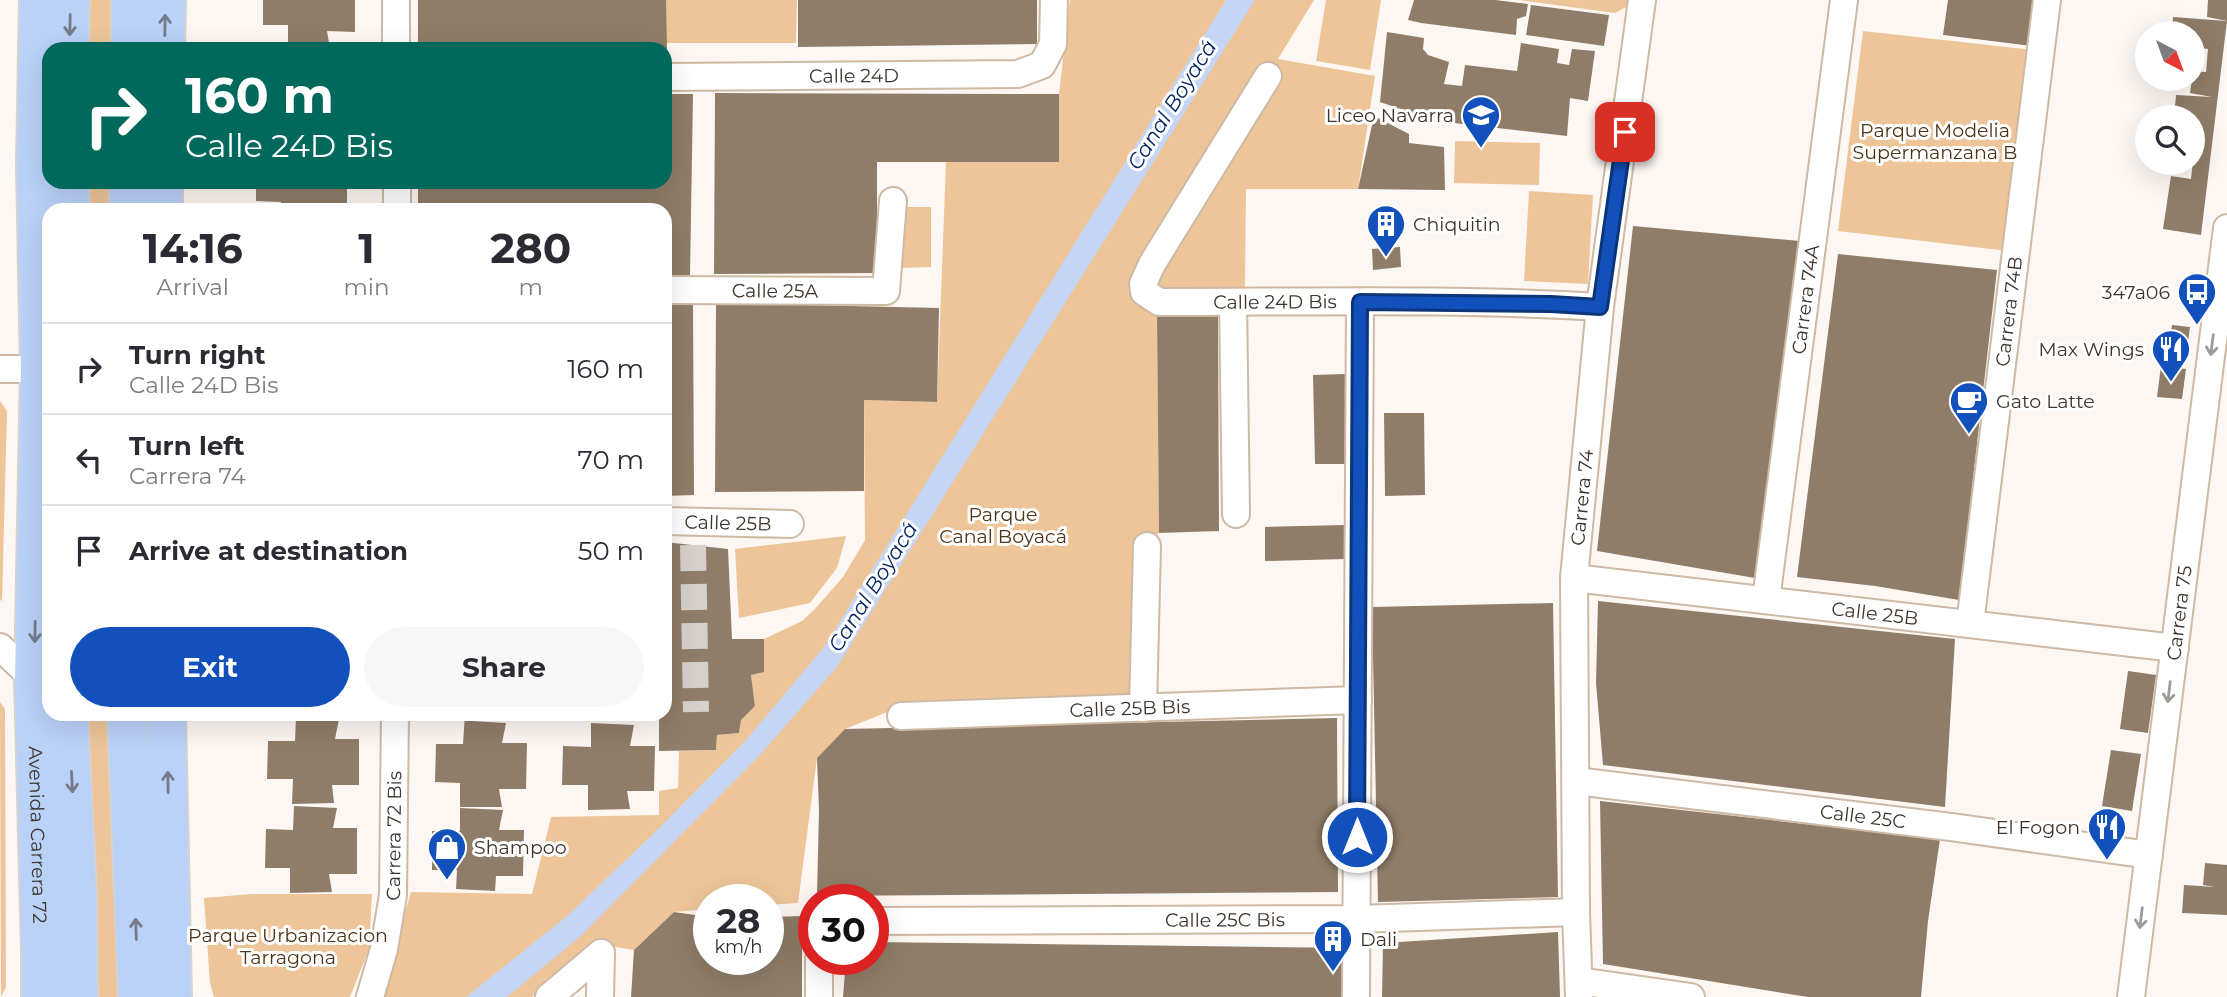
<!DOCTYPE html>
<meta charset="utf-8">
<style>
:root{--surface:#fff;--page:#f7f7f7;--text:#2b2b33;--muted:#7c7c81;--line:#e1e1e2;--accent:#1251bc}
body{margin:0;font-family:Montserrat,sans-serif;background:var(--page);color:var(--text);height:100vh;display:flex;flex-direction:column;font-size:26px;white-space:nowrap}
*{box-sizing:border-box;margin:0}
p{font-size:23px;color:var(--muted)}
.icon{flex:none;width:38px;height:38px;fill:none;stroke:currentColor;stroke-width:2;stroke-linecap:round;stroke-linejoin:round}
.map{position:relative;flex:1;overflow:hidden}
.sheet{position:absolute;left:42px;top:203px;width:630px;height:518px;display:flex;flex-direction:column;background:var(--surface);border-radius:21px;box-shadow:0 7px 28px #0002}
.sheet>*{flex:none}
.top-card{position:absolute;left:42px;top:42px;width:630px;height:147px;border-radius:21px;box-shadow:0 7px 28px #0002;background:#00695c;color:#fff;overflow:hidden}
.needle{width:46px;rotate:139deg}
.tools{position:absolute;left:2135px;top:21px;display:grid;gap:14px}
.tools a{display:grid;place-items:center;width:70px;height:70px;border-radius:50%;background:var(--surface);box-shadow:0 7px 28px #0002;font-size:35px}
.speed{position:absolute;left:693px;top:884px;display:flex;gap:14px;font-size:35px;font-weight:700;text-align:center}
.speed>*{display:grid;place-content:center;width:91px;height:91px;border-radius:50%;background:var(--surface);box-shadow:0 7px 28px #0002;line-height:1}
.speed small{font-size:18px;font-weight:400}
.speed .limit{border:10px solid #d22;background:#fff;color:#111}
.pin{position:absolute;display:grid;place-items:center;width:60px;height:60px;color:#fff;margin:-30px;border-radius:14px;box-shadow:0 4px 10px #0006}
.me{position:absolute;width:77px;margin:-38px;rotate:0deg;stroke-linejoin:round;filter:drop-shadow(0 0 5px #0008)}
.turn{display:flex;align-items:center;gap:24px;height:147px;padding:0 28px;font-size:32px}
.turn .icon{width:91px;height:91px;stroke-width:2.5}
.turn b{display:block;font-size:49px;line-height:60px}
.eta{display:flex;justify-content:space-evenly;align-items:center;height:119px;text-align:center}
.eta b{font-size:42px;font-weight:700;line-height:49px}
.button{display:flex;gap:14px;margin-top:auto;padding:14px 28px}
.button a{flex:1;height:80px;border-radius:42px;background:var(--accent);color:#fff;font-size:28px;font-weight:700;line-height:80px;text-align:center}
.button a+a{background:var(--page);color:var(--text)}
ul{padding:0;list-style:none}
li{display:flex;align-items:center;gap:21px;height:91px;padding:0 28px;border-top:2px solid var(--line)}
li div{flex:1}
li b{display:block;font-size:26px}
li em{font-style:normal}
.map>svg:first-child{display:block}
.green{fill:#eec599}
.water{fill:#c4d6f3}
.building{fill:#907d69}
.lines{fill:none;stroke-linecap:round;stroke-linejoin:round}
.minor-tunnel{stroke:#d6d0cb;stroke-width:26;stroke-dasharray:26 13;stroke-linecap:butt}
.minor-casing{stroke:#ceb9a4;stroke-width:30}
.highway-casing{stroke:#d4d3d1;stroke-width:42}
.minor{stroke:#fff;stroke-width:26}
.highway{stroke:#bad1f8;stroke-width:38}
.oneway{stroke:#757b88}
.oneway2{stroke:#9e9a96}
.route-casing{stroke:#0c357a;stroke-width:18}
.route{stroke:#1251bc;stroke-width:12}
.labels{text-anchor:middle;stroke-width:6;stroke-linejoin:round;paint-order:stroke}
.street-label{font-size:19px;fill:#3d352c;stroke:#fff}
.poi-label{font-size:19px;fill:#3d352c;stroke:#fff;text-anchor:end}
.park-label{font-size:19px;fill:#4f3517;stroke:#fff}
.water-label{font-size:21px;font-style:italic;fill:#032561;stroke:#fff}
</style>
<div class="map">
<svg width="2227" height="997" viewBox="0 0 2227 997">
<rect width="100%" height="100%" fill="#fcf7f3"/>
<g class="green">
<path d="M80 0H120L119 49H79Z"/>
<path d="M666 0H797L796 43H666Z"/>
<path d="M1070 0H1314L1278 59 1375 76 1358 189H1246L1245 290H1160L1157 316 1159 533 1140 544 1136 697 900 707 845 729 817 758 798 903 768 905V900H709V909L674 912 634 950 597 944 532 997H380L411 892 532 894 551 817 659 815V791L678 788 679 751 716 750 717 735 739 733 741 720 755 706 751 675 764 671V639L802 621 814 610 843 577 865 540 864 400 937 402 946 162 1059 161V94Z"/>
<path d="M1326 0H1381L1370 70 1316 61Z"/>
<path d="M1519 0H1631L1630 5 1615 13Z"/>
<path d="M1863 31 2033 50 2008 251 1838 231Z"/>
<path d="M1455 141 1540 143 1539 185 1454 183Z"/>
<path d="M81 182H119V210H83Z"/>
<path d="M1529 191 1593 195 1588 284 1524 281Z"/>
<path d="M900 207H931V267L900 268Z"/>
<path d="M0 401 7 411 2 602 0 599Z"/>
<path d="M846 536 837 568 810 603 739 618 735 549Z"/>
<path d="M0 702 5 709 6 987 1 997Z"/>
<path d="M82 714H119L127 997H91Z"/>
<path d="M251 894H372L369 949 350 997H214L210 983 204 898Z"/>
</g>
<path class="water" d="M1226 0H1255L837 667 758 757 582 935 507 997H466L567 916 655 832 746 740 824 647Z"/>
<g class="building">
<path d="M263 0H355V32L327 31 330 49H288V25H263Z"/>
<path d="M418 0H666L667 49H418Z"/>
<path d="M798 0H1037V44L798 47Z"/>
<path d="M1414 0H1495L1528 4 1526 16 1517 19 1516 35 1421 23 1408 20Z"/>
<path d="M1948 0H2038L2032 46 1943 35Z"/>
<path d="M2208 0H2227V21L2207 17Z"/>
<path d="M1531 5 1609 15 1604 46 1526 35Z"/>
<path d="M2173 17 2227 21 2201 235 2163 229 2171 176 2191 179 2194 152 2193 117H2174L2176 95 2212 97 2190 93 2193 71 2206 72 2208 49 2193 47V33H2172Z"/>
<path d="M1387 32 1424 38 1423 49 1428 55 1449 62 1444 84 1462 86 1465 65 1517 71 1521 43 1559 49 1557 63 1569 65 1572 49 1595 51 1588 101 1570 98 1567 136 1436 121 1380 102Z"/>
<path d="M715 93 1059 94V162H877V273L714 274Z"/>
<path d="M665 94H693L690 275H665V210H418V182H665Z"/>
<path d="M1374 116 1409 134V143L1444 147 1445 190 1358 189Z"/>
<path d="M256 182H347V208L281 210V202L256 201Z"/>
<path d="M1633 226 1800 241 1755 578 1597 551Z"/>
<path d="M1400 247 1401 267 1373 270 1372 249Z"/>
<path d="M1838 254 1997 270 1959 600 1875 586 1797 577Z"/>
<path d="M716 303 939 308 937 402 864 400V491L715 492Z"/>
<path d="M693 304 694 495 665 496V305Z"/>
<path d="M1218 315 1219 531 1159 533 1157 316Z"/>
<path d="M2172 325 2190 327 2187 350 2169 348Z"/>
<path d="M2161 366 2186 369 2182 399 2157 397Z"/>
<path d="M1345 374 1346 464H1315L1313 375Z"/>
<path d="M1384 413H1424L1425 495 1385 496Z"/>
<path d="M1344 525 1345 559 1265 561V527Z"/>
<path d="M665 542 728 549 732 639H764V672L751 675 755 706 741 720 739 733 717 735 716 750 659 751V714H665Z"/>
<path d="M1598 601 1955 639 1945 807 1603 765 1596 683Z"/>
<path d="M1553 603 1558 897 1378 902 1372 607Z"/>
<path d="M2128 671 2156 675 2148 733 2120 729Z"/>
<path d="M292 714H319V716L299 717 339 719 335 739H359V785H332L334 803 292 804 293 779H267L268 741H295L296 717H292Z"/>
<path d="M465 714H506L507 720 472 721 506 723 502 743H527L526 789H499L502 807H460V783L435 782 436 744H463Z"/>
<path d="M591 714H632L633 720H591Z"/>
<path d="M1337 718 1338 892 817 896 819 810 817 758 845 729Z"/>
<path d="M591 723 634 725 630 746H655L654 791H627L630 809 588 810V785H562L563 746 591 747Z"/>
<path d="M2111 750 2141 754 2132 811 2102 806Z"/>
<path d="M1600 801 1940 839 1928 921 1921 997H1808L1603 964Z"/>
<path d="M294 806 337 808 333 828H357V874H329L332 892 290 893V868H265L266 829 293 830Z"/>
<path d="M460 808 503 810 499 830H524L523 876H496L495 891 456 889 457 870H432V831H460Z"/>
<path d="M2205 863 2227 865V915L2182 913 2184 885 2215 887 2203 885Z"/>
<path d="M674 912 709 917V959H768V917L802 916V997H631L634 950Z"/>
<path d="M1558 932 1560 997H1382L1383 943Z"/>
<path d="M873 942 1348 948 1347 997H843L846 959H873Z"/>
</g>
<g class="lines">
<path class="minor-tunnel" d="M693 545 696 712"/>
<g class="minor-casing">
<g id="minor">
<path d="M396 0V49"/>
<path id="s1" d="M1268 76 1152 264 1143 284 1144 292 1159 302C1306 302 1453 298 1600 307"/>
<path id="s2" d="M665 77 1018 74 1042 65 1053 44 1054 0"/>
<path d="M397 182V210"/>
<path id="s3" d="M665 290 886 291 893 201"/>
<path d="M1233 302 1236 514"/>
<path d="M0 369H40"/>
<path id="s4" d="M665 521 790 524"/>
<path id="s5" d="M1574 578 2175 648"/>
<path id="s6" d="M1766 600 1844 0"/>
<path id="s7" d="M1970 624 2047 0"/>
<path d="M0 647 34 679"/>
<path d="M1143 708 1147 546"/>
<path id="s8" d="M901 716 1358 700"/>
<path id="s9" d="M1576 781 1951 827 2149 855"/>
<path id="s10" d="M873 921 1357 919 1576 912"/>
<path d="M819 959V997"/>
<path d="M1579 981 1691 997"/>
<path id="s11" d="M370 997 384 949 393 895 395 714"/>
<path d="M549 997 601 953"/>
<path d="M600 997 601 953"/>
<path d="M1356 997 1360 302"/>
<path id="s12" d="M1579 997 1576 912 1574 578 1600 307 1642 0"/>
<path id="s13" d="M2131 997 2227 228"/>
</g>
</g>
<g class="highway-casing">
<g id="highway">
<path id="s14" d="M39 0 36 165 40 369 34 679 41 952V997"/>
<path d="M69 49 70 0"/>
<path d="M131 49V0"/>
<path d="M165 49 166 0"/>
<path d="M69 182 70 210"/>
<path d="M129 182V210"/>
<path d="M163 210V182"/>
<path d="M68 714 77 896 78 997"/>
<path d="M127 714 138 997"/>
<path d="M166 714 172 997"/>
</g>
</g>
<use href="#minor" class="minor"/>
<use href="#highway" class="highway"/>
</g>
<defs><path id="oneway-shaft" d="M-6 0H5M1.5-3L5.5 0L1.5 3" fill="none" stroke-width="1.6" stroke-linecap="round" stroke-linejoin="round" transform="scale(1.75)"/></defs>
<g class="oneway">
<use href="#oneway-shaft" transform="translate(70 25) rotate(91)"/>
<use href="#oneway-shaft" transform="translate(165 25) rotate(-89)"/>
<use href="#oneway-shaft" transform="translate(35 632) rotate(91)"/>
<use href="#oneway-shaft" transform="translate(72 782) rotate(87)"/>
<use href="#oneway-shaft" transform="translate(168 782) rotate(-91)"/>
<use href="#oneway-shaft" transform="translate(136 929) rotate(-92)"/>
</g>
<g class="oneway2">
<use href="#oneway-shaft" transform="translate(2212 345) rotate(97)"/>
<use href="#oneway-shaft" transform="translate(2169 692) rotate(97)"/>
<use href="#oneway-shaft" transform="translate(2141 918) rotate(97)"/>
</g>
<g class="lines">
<g class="route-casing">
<path id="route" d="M1357 837 1360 302 1551 304 1600 307 1625 132"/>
</g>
<use href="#route" class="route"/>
</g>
<defs>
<g id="school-pin" transform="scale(2.0125)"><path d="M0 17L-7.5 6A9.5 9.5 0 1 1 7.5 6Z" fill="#1251bc" stroke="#fff"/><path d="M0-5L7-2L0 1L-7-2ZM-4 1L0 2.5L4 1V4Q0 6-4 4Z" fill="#fff"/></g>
<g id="building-pin" transform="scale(2.0125)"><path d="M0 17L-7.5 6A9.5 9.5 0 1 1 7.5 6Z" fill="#1251bc" stroke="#fff"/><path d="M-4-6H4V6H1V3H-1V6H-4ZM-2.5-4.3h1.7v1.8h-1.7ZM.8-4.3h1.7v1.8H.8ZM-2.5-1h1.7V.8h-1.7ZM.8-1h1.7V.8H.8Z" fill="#fff"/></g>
<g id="bus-pin" transform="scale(2.0125)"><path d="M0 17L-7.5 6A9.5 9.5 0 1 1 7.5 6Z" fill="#1251bc" stroke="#fff"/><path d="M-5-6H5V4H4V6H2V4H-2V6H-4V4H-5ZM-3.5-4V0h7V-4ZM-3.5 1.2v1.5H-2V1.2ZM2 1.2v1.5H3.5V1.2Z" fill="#fff"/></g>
<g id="restaurant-pin" transform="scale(2.0125)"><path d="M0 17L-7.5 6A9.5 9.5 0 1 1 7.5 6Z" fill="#1251bc" stroke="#fff"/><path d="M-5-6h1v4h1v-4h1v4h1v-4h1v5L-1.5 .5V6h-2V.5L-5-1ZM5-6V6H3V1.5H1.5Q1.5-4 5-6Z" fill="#fff"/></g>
<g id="cafe-pin" transform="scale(2.0125)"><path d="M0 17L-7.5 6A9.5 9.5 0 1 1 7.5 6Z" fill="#1251bc" stroke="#fff"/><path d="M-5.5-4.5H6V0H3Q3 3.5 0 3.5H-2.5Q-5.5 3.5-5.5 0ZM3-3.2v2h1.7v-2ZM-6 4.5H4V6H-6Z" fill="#fff"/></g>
<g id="shop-pin" transform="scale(2.0125)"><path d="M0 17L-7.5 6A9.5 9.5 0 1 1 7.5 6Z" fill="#1251bc" stroke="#fff"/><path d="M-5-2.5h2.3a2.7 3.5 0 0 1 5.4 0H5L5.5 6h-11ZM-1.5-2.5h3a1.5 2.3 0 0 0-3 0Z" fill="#fff"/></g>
</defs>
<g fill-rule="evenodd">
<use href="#school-pin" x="1481" y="115"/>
<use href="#building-pin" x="1386" y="224"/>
<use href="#bus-pin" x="2197" y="292"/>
<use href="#restaurant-pin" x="2171" y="349"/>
<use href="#cafe-pin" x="1969" y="401"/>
<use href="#restaurant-pin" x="2107" y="827"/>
<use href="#shop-pin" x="447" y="847"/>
<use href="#building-pin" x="1333" y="939"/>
</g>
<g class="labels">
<g class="street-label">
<text dy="7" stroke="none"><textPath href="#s2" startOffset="189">Calle 24D</textPath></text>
<text dy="7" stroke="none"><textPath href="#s3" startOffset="110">Calle 25A</textPath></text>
<text dy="7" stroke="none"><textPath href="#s6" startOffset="303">Carrera 74A</textPath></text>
<text dy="7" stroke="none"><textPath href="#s1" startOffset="385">Calle 24D Bis</textPath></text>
<text dy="7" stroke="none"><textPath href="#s7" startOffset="315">Carrera 74B</textPath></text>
<text dy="7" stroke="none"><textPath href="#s12" startOffset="500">Carrera 74</textPath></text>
<text dy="7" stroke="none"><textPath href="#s4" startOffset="63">Calle 25B</textPath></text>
<text dy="7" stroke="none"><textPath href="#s5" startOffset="303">Calle 25B</textPath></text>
<text dy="7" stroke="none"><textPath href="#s13" startOffset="387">Carrera 75</textPath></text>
<text dy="7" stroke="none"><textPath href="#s8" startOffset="229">Calle 25B Bis</textPath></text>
<text dy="7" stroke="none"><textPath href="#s9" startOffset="289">Calle 25C</textPath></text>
<text dy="7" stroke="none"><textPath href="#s14" startOffset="835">Avenida Carrera 72</textPath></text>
<text dy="7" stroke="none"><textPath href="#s11" startOffset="164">Carrera 72 Bis</textPath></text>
<text dy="7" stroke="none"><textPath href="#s10" startOffset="352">Calle 25C Bis</textPath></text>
</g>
<g class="poi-label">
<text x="1454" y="122">Liceo Navarra</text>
<text x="1413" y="231" text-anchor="start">Chiquitin</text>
<text x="2170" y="299">347a06</text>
<text x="2144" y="356">Max Wings</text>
<text x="1996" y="408" text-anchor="start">Gato Latte</text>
<text x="2080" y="834">El Fogon</text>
<text x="474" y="854" text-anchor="start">Shampoo</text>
<text x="1360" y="946" text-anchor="start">Dali</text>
</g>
<g class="park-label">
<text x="1935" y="137">Parque Modelia<tspan x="1935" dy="22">Supermanzana B</tspan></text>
<text x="1003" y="521">Parque<tspan x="1003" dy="22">Canal Boyacá</tspan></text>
<text x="288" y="942">Parque Urbanizacion<tspan x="288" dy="22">Tarragona</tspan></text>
</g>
<g class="water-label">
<text transform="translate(1172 105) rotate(-58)" y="7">Canal Boyacá</text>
<text transform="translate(873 587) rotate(-58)" y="7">Canal Boyacá</text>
</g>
</g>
</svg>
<div class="tools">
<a><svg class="needle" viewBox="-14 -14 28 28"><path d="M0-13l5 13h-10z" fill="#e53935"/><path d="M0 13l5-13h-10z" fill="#7c7c81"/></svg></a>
<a><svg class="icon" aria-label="search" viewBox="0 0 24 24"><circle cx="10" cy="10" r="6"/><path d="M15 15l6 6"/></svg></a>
</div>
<div class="speed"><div>28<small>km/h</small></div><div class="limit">30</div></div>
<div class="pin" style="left:1625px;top:132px;background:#d93025"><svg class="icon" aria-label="arrive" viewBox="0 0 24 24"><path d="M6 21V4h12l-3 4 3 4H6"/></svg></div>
<svg class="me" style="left:1357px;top:837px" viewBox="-20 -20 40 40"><circle r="17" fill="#1251bc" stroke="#fff" stroke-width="3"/><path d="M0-11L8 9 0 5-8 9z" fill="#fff"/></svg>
<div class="top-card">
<div class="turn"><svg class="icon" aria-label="right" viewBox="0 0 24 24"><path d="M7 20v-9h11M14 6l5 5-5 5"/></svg><div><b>160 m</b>Calle 24D Bis</div></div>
</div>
<section class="sheet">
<div class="eta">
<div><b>14:16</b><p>Arrival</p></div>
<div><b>1</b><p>min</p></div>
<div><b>280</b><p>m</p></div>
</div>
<ul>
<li><svg class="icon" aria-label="right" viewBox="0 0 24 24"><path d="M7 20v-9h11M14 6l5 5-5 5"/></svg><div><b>Turn right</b><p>Calle 24D Bis</p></div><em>160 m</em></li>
<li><svg class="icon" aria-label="left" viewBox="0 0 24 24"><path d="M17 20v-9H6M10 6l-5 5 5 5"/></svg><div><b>Turn left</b><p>Carrera 74</p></div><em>70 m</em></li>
<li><svg class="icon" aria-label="arrive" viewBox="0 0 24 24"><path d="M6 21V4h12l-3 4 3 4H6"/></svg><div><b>Arrive at destination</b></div><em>50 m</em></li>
</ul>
<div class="button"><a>Exit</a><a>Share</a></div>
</section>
</div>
